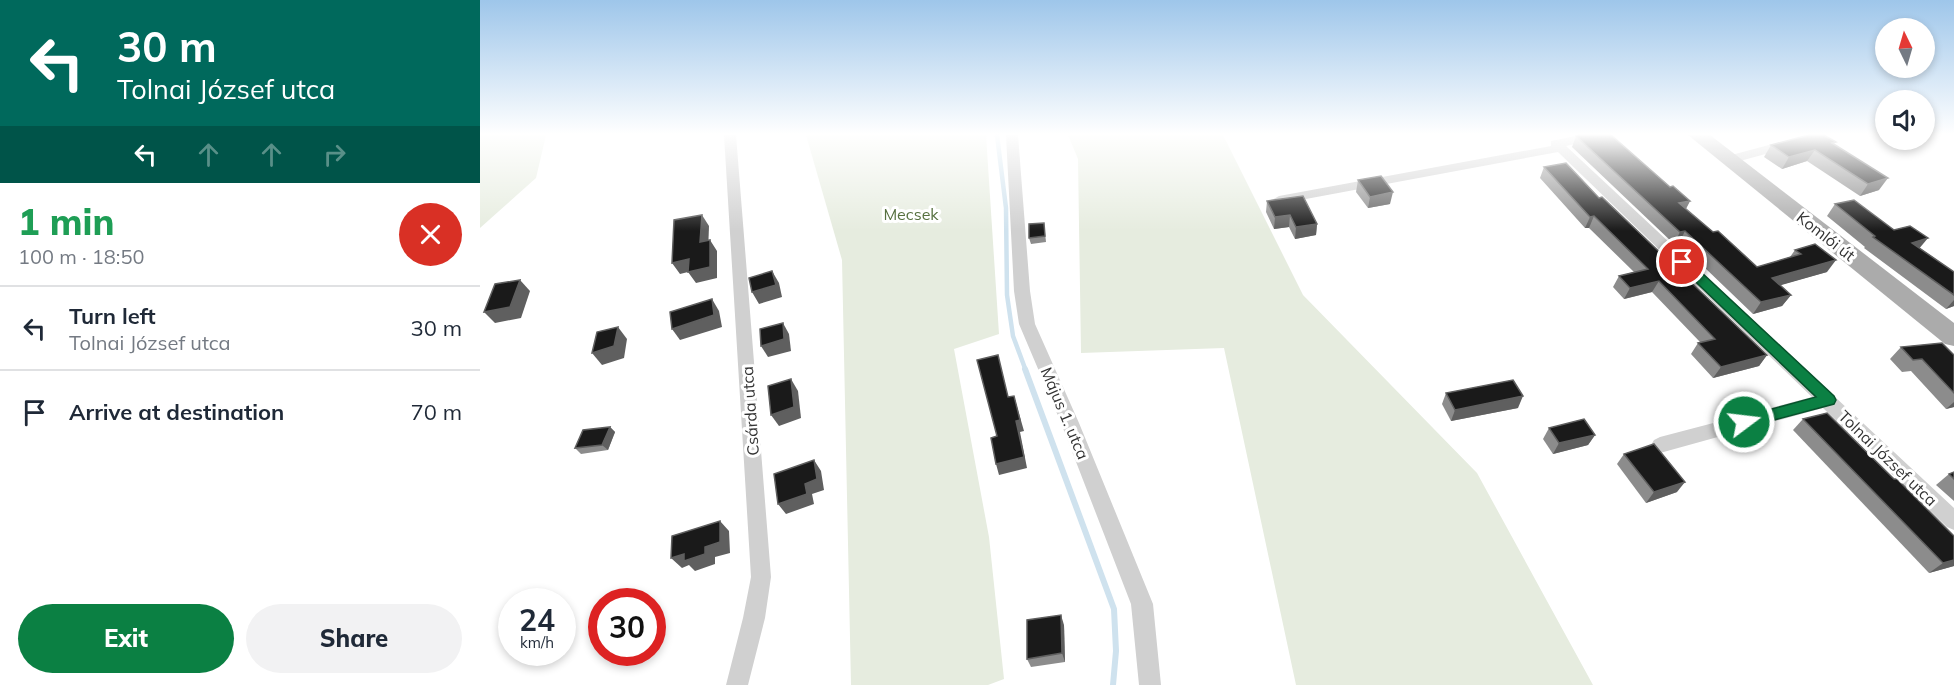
<!DOCTYPE html>
<meta charset="utf-8">
<style>
:root{--surface:#fff;--page:#f2f2f3;--text:#1f2937;--muted:#747a83;--line:#e0e1e3;--accent:#0b8043}
body{margin:0;font-family:Mulish,sans-serif;background:var(--page);color:var(--text);height:100vh;display:flex;flex-direction:column;font-size:22px;white-space:nowrap}
*{box-sizing:border-box;margin:0}
p{font-size:20px;color:var(--muted)}
.icon{flex:none;width:33px;height:33px;fill:none;stroke:currentColor;stroke-width:2;stroke-linecap:round;stroke-linejoin:round}
.map{position:relative;flex:1;overflow:hidden}
.panel{display:flex;flex-direction:column;background:var(--surface);width:480px}
.panel>*{flex:none}
.hud{background:#00695c;color:#fff;overflow:hidden}
.needle{width:39px;rotate:355deg}
.controls{position:absolute;left:1395px;top:18px;display:grid;gap:12px}
.controls a{display:grid;place-items:center;width:60px;height:60px;border-radius:50%;background:var(--surface);box-shadow:0 3px 9px #0003;font-size:30px}
.speed{position:absolute;left:18px;top:588px;display:flex;gap:12px;font-size:30px;font-weight:700;text-align:center}
.speed>*{display:grid;place-content:center;width:78px;height:78px;border-radius:50%;background:var(--surface);box-shadow:0 3px 9px #0003;line-height:1}
.speed small{font-size:15px;font-weight:400}
.speed .limit{border:9px solid #d22;background:#fff;color:#111}
.pin{position:absolute;display:grid;place-items:center;width:51px;height:51px;color:#fff;margin:-26px;border:3px solid #fff;border-radius:50%;box-shadow:0 2px 6px #0007}
.me{position:absolute;width:66px;margin:-33px;rotate:75deg;stroke-linejoin:round;filter:drop-shadow(0 0 4px #0008)}
.turn{display:flex;align-items:center;gap:21px;height:126px;padding:0 18px;font-size:27px}
.turn .icon{width:78px;height:78px;stroke-width:2.5}
.turn b{display:block;font-size:42px;line-height:51px}
.lanes{display:flex;align-items:center;height:57px;padding:0 18px;background:#0003;justify-content:center;gap:30px;direction:ltr}
.lanes .off{opacity:.35}
.round{display:grid;place-items:center;flex:none;width:63px;height:63px;border-radius:32px;background:var(--page)}
.headline{display:flex;align-items:center;justify-content:space-between;height:102px;padding:0 18px}
h1{font-size:36px;font-weight:800;line-height:45px;color:#1e9e55}
.primary-button{display:flex;gap:12px;margin-top:auto;padding:12px 18px}
.primary-button a{flex:1;height:69px;border-radius:36px;background:var(--accent);color:#fff;font-size:24px;font-weight:800;line-height:69px;text-align:center}
.primary-button a+a{background:var(--page);color:var(--text)}
ul{padding:0;list-style:none}
li{display:flex;align-items:center;gap:18px;height:84px;padding:0 18px;border-top:2px solid var(--line)}
li div{flex:1}
li b{display:block;font-size:22px}
li em{font-style:normal}
main{display:flex;flex:1;min-height:0}
.map>svg:first-child{display:block}
.green{fill:#e6ecdf}
.lines{fill:none;stroke-linecap:round;stroke-linejoin:round}
.stream-far1{stroke:#cfe2ee;stroke-width:4.5}
.stream{stroke:#cfe2ee;stroke-width:6}
.minor{fill:#d0d0d0;fill-rule:evenodd}
.primary{fill:#ababab;fill-rule:evenodd}
.wall{fill:#8c8c8c}
.shaded-wall{fill:#5f5f5f}
.building{fill:#1a1a1a;stroke:#5f5f5f;stroke-width:1.5}
.route{fill:#0b8043;stroke:#07532c;stroke-width:1.5}
.labels{text-anchor:middle;stroke-width:6;stroke-linejoin:round;paint-order:stroke}
.park-label{font-size:16px;fill:#56703f;stroke:#fff}
.street-label{font-size:16px;fill:#333;stroke:#fff}
</style>
<main>
<section class="panel">
<div class="hud">
<div class="turn"><svg class="icon" aria-label="left" viewBox="0 0 24 24"><path d="M17 20v-9H6M10 6l-5 5 5 5"/></svg><div><b>30 m</b>Tolnai József utca</div></div>
<div class="lanes"><svg class="icon" aria-label="left" viewBox="0 0 24 24"><path d="M17 20v-9H6M10 6l-5 5 5 5"/></svg><svg class="icon off" aria-label="ahead" viewBox="0 0 24 24"><path d="M12 20V5M6 11l6-6 6 6"/></svg><svg class="icon off" aria-label="ahead" viewBox="0 0 24 24"><path d="M12 20V5M6 11l6-6 6 6"/></svg><svg class="icon off" aria-label="right" viewBox="0 0 24 24"><path d="M7 20v-9h11M14 6l5 5-5 5"/></svg></div>
</div>
<div class="headline"><div><h1>1 min</h1><p>100 m · 18:50</p></div><a class="round" style="background:#d93025;color:#fff"><svg class="icon" aria-label="close" viewBox="0 0 24 24"><path d="M6 6l12 12M18 6L6 18"/></svg></a></div>
<ul>
<li><svg class="icon" aria-label="left" viewBox="0 0 24 24"><path d="M17 20v-9H6M10 6l-5 5 5 5"/></svg><div><b>Turn left</b><p>Tolnai József utca</p></div><em>30 m</em></li>
<li><svg class="icon" aria-label="arrive" viewBox="0 0 24 24"><path d="M6 21V4h12l-3 4 3 4H6"/></svg><div><b>Arrive at destination</b></div><em>70 m</em></li>
</ul>
<div class="primary-button"><a>Exit</a><a>Share</a></div>
</section>
<div class="map">
<svg width="1474" height="685" viewBox="0 0 1474 685">
<rect width="100%" height="100%" fill="#fff"/>
<g class="green">
<path d="M0 135H66L56 178 0 228Z"/>
<path d="M326 135H506L519 334 474 349 509 537 524 679 508 685H371L362 260Z"/>
<path d="M588 135H743L823 295 997 473 1113 685H816L744 348 601 353 598 159Z"/>
</g>
<g class="lines">
<path class="stream-far1" d="M517 135 526 208 527 295 533 336 546 371"/>
<path class="stream" d="M545 369 634 609 636 651 633 685"/>
<g class="minor">
<path d="M244 135H256L291 577 285 618 268 685H246L263 618 271 577Z"/>
<path d="M526 135H538L550 291 555 324 599 423 673 604 681 685H659L651 604 581 423 539 324 534 291Z"/>
<path d="M1100 135H1123L1121 138 1086 146 1474 508V530L1467 527 1343 408 1180 453 1174 450 1171 445 1174 440 1180 437 1332 397 1078 152 799 204 792 200 799 196 1071 146V141Z"/>
<path d="M1326 135H1346L1344 138 1249 164 1242 160 1244 157Z"/>
</g>
<path class="primary" d="M1208 135H1230L1474 323V346L1465 344Z"/>
</g>
<g class="wall">
<path d="M1096 136 1190 187 1210 201 1206 209 1233 232 1277 267 1310 257 1315 250 1347 272 1300 285 1311 295 1302 306 1273 314 1199 243 1194 244 1092 147Z"/>
<path d="M1291 145H1354L1399 190 1380 196 1327 161 1302 169 1284 157Z"/>
<path d="M1064 167 1119 198 1287 355 1279 366 1233 378 1211 354 1218 343 1220 342 1172 292 1144 299 1133 287 1139 276 1154 272 1109 228H1105L1060 178Z"/>
<path d="M878 180 910 204 888 208 876 192Z"/>
<path d="M787 201 837 224 836 235 815 239 809 227 794 229 786 212Z"/>
<path d="M1355 204 1414 230 1474 272V306L1466 309 1384 248 1385 247 1347 216Z"/>
<path d="M564 223 566 242 551 244 549 238Z"/>
<path d="M1421 347 1474 355V407L1466 409 1431 371 1422 372 1410 359Z"/>
<path d="M966 393 1038 408 971 421 962 404Z"/>
<path d="M1323 419 1414 479 1474 536V566L1449 573 1313 430Z"/>
<path d="M130 427 135 432 128 450 101 454 95 448Z"/>
<path d="M1069 428 1115 435 1108 445 1073 454 1063 439Z"/>
<path d="M1144 454 1197 492 1166 503 1137 464Z"/>
<path d="M1474 472V501L1456 485 1469 474Z"/>
<path d="M584 625 585 662 551 667 547 659Z"/>
</g>
<g class="shaded-wall">
<path d="M1335 150 1327 161 1302 169 1309 157Z"/>
<path d="M1408 178 1399 190 1380 196 1388 184Z"/>
<path d="M913 192 910 204 888 208 890 197Z"/>
<path d="M1210 201 1204 212 1199 203Z"/>
<path d="M222 215 229 226 228 253 220 242Z"/>
<path d="M810 215 809 227 794 229 795 217Z"/>
<path d="M1114 216 1109 228H1105L1110 217Z"/>
<path d="M837 224 836 235 815 239 816 227Z"/>
<path d="M1205 231 1199 243 1194 244 1200 232Z"/>
<path d="M1448 238 1438 250 1432 243Z"/>
<path d="M230 240 237 251V278L216 283 208 272 200 274 192 263 209 259Z"/>
<path d="M1356 260 1347 272 1284 290 1292 278Z"/>
<path d="M292 271 299 283 302 297 279 304 272 292Z"/>
<path d="M40 280 50 291 41 318 15 323 4 312Z"/>
<path d="M1179 281 1172 292 1144 299 1150 288Z"/>
<path d="M1311 295 1302 306 1273 314 1281 302Z"/>
<path d="M232 299 239 311 242 327 200 340 192 329Z"/>
<path d="M1474 300V306L1466 309Z"/>
<path d="M303 323 309 334 311 351 288 357 281 346Z"/>
<path d="M138 327 147 339 144 358 122 365 112 353Z"/>
<path d="M1287 355 1279 366 1233 378 1241 367Z"/>
<path d="M311 379 318 391 321 418 299 426 291 415Z"/>
<path d="M534 396 544 431 540 432 547 468 519 475 516 464 536 421Z"/>
<path d="M1043 396 1038 408 971 421 975 410Z"/>
<path d="M1474 402V407L1466 409Z"/>
<path d="M130 427 135 432 128 450 122 445Z"/>
<path d="M1115 435 1108 445 1073 454 1079 443Z"/>
<path d="M334 460 341 471 344 490 332 494 334 504 306 514 298 504 325 484Z"/>
<path d="M1205 482 1197 492 1166 503 1174 492Z"/>
<path d="M240 521 249 531 250 553 235 557V564L215 571 209 565 202 568 191 558Z"/>
<path d="M1474 560V566L1449 573 1463 563Z"/>
<path d="M581 615 584 625 585 662 582 653Z"/>
</g>
<g class="building">
<path d="M1099 135H1131L1190 187 1193 186 1210 201 1199 203 1233 232 1238 231 1277 267 1321 254 1315 250 1335 244 1356 260 1292 278 1311 295 1281 302 1205 231 1200 232 1096 136Z"/>
<path d="M1329 135H1344L1356 142 1352 143 1408 178 1388 184 1335 150 1309 157 1291 145Z"/>
<path d="M1086 163 1119 198 1122 197 1287 355 1241 367 1218 343 1235 339 1179 281 1150 288 1139 276 1168 269 1114 216 1110 217 1064 167Z"/>
<path d="M901 176 913 192 890 197 878 180Z"/>
<path d="M823 196 837 224 816 227 810 215 795 217 787 201Z"/>
<path d="M1374 200 1414 230 1430 226 1448 238 1432 243 1474 272V295L1393 237 1395 236 1355 204Z"/>
<path d="M222 215 220 242 230 240V267L208 272 209 259 192 263 194 220Z"/>
<path d="M564 223 565 236 549 238V224Z"/>
<path d="M292 271 296 285 272 292 269 278Z"/>
<path d="M40 280 30 307 4 312 15 284Z"/>
<path d="M232 299 234 315 192 329 190 312Z"/>
<path d="M303 323 304 339 281 346 280 329Z"/>
<path d="M138 327 134 346 112 353 117 332Z"/>
<path d="M1462 343 1474 355V393L1442 359 1433 360 1421 347Z"/>
<path d="M518 355 528 397 534 396 540 420 536 421 544 457 516 464 511 438 517 436 497 360Z"/>
<path d="M311 379 314 407 291 415 288 386Z"/>
<path d="M1033 380 1043 396 975 410 966 393Z"/>
<path d="M1347 413 1414 479H1417L1474 536V560L1463 563 1323 419Z"/>
<path d="M1104 419 1115 435 1079 443 1069 428Z"/>
<path d="M130 427 122 445 95 448 103 430Z"/>
<path d="M1174 444 1205 482 1174 492 1144 454Z"/>
<path d="M334 460 337 479 325 484 327 494 298 504 294 474Z"/>
<path d="M1474 472V479L1469 474Z"/>
<path d="M240 521V542L225 547V554L204 561V554L191 558 192 536Z"/>
<path d="M581 615 582 653 547 659V620Z"/>
</g>
<linearGradient id="sky" x2="0" y2="1"><stop stop-color="#9ec6ea"/><stop offset="0.58" stop-color="#fff"/><stop offset="1" stop-color="#fff" stop-opacity="0"/></linearGradient>
<rect width="1474" height="231" fill="url(#sky)"/>
<path class="route" d="M1202 258 1207 259 1354 396 1356 400 1354 404 1264 428 1259 427 1257 422 1259 418 1336 397 1198 265 1196 262 1198 259Z"/>
<g class="labels">
<g class="park-label">
<text x="431" y="220">Mecsek</text>
</g>
<g class="street-label">
<text transform="translate(1346 236) rotate(38)" y="6">Komlói út</text>
<text transform="translate(270 411) rotate(-94)" y="6">Csárda utca</text>
<text transform="translate(585 413) rotate(67)" y="6">Május 1. utca</text>
<text transform="translate(1408 458) rotate(44)" y="6">Tolnai József utca</text>
</g>
</g>
</svg>
<div class="controls">
<a><svg class="needle" viewBox="-14 -14 28 28"><path d="M0-13l5 13h-10z" fill="#e53935"/><path d="M0 13l5-13h-10z" fill="#747a83"/></svg></a>
<a><svg class="icon" aria-label="sound" viewBox="0 0 24 24"><path d="M4 9h4l5-4v14l-5-4H4zM17 9q2 3 0 6"/></svg></a>
</div>
<div class="speed"><div>24<small>km/h</small></div><div class="limit">30</div></div>
<div class="pin" style="left:1202px;top:262px;background:#d93025"><svg class="icon" aria-label="arrive" viewBox="0 0 24 24"><path d="M6 21V4h12l-3 4 3 4H6"/></svg></div>
<svg class="me" style="left:1264px;top:422px" viewBox="-20 -20 40 40"><circle r="17" fill="#0b8043" stroke="#fff" stroke-width="3"/><path d="M0-11L8 9 0 5-8 9z" fill="#fff"/></svg>
</div>
</main>
